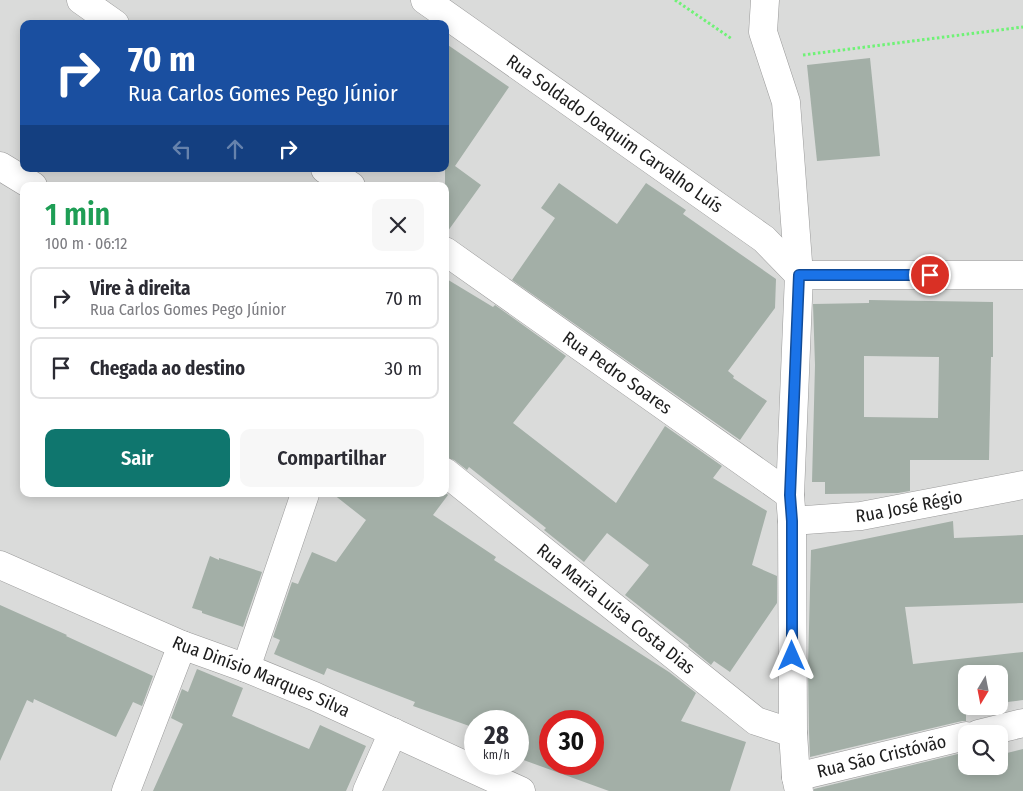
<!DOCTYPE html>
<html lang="pt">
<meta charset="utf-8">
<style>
:root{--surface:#fff;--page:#f7f7f7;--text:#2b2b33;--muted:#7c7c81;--line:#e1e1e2;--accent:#0f766e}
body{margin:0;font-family:"Fira Sans Condensed",sans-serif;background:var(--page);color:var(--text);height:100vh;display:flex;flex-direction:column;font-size:19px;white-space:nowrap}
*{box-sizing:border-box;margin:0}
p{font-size:16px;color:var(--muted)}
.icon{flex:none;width:28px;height:28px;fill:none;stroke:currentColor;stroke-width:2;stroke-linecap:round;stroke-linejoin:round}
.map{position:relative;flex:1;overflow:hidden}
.sheet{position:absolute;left:20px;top:182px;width:429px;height:315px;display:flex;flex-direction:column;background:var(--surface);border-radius:10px;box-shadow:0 2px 12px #0003}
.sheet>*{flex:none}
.top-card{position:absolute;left:20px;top:20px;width:429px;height:152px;border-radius:10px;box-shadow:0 2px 12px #0003;background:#1a4fa0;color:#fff;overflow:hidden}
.needle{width:32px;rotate:190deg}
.controls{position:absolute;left:958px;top:665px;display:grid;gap:10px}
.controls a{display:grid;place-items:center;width:50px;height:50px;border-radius:10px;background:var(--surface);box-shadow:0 2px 12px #0003;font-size:25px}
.speed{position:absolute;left:464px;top:710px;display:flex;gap:10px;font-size:25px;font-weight:700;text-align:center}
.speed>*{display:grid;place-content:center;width:65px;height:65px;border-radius:50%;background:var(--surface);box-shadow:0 2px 12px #0003;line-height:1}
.speed small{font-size:12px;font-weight:400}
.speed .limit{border:8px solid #d22;background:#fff;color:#111}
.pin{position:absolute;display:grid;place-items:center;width:42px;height:42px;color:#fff;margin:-21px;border:2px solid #fff;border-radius:50%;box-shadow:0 1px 5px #0007}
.me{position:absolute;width:55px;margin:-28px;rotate:0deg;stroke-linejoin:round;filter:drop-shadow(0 0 4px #0008)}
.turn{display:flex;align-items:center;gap:18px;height:105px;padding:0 25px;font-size:22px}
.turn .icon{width:65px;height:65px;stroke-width:2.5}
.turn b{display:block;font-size:35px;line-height:42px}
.lanes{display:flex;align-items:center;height:48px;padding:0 25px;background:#0003;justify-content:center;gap:25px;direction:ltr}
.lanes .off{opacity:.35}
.round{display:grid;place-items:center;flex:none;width:52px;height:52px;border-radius:10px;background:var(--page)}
.headline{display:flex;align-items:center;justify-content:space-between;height:85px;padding:0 25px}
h1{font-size:30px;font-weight:600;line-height:38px;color:#1e9e55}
.button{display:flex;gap:10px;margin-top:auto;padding:10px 25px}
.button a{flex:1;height:58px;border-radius:10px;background:var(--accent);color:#fff;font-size:20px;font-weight:600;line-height:58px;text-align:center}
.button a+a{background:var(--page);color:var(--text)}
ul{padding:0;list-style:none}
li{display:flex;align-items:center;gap:15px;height:62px;margin:0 10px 8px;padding:0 15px;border:2px solid var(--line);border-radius:10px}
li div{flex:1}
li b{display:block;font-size:19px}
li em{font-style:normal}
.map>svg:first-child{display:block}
.residential{fill:#dadbda;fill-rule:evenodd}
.building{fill:#a3afa7;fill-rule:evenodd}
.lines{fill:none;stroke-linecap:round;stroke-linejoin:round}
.minor-casing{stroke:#9a9a9a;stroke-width:29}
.path{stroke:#6ff276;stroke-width:3;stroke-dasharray:2.5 2.5;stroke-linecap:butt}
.minor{stroke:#fff;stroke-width:28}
.route-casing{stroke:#114b97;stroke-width:12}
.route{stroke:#1a73e8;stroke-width:9}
.labels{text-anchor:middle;stroke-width:5;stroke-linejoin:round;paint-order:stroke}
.street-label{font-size:18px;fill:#1d1d1d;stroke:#fff}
</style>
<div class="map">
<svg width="1023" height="791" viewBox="0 0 1023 791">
<rect width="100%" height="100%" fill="#e3ede9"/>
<path class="residential" d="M0 0H1023V791H0ZM24 24H445V169H24ZM24 186H445V494H24ZM966 674H999V706H966ZM475 721H518V764H475ZM550 721H592V764H550ZM966 734H999V766H966Z"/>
<g class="building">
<path d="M445 43 509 87 455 166 481 185 445 235Z"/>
<path d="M870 58 880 156 817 161 807 65Z"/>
<path d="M559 183 617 224 646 183 686 210 683 214 776 279 775 308 728 371 734 376 733 378 767 401 740 440 512 280 555 218 541 208Z"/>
<path d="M445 278 493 307 495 305 566 356 513 423 616 503 665 426 722 466 713 478 767 511 752 565 777 576V603L730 672 714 661 711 665 688 646 689 645 625 595 649 565 607 533 584 562 544 530 546 528 469 467 467 470 454 460 445 457Z"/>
<path d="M869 300 993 302V357H991L989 460H910V491L898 493 825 494V482H812L815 365 813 304 869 303ZM864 356 939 357 938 418 864 417Z"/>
<path d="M445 492 448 495 433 515 496 557 494 560 669 672 696 693 681 721 746 742 730 791H609L518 758V721H475V728L413 706 415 702 327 668 324 675 274 654 280 640 273 637 292 582 298 584 312 552 336 562 366 520 333 494H445ZM550 721H592V764H550Z"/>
<path d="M953 521 954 538 1023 535V603L905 607 913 664 1023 652V700L999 703V674H966V721H962L810 757 809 732 808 666 811 550Z"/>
<path d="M210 556 219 560V558L262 572 243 627 202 613V611L192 608Z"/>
<path d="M0 605 67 635 66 636 153 676 142 706 133 702 116 737 34 699 33 703 27 700 0 761Z"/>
<path d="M197 669 243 688 232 716 309 749 320 725 366 746 346 791H153L183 724 171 718 182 689 188 692Z"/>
<path d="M1023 749V791H814V789L966 752V766H999V755Z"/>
</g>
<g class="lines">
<g class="minor-casing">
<g id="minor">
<path d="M81 0 115 24"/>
<path id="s1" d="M425 0 764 239 799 275H1023"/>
<path d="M765 0 763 32 786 102 799 275 790 495 792 521 793 733 796 777 799 791"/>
<path d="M0 166 33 186"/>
<path d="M325 169 351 186"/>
<path id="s2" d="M445 251 790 495"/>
<path id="s3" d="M445 472 756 721 793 733"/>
<path id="s4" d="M792 521 861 516 1023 485"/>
<path id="s5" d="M0 565 182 645 246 668 314 696 521 791"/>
<path d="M246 668 305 494"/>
<path d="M978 734 1023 723"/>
<path id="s6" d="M796 777 966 736"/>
<path d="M126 791 182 645"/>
<path d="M367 791 393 732"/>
</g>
</g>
<g class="path">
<path d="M675 0 732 39"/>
<path d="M803 55 1023 27"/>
</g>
<use href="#minor" class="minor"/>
</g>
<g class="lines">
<g class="route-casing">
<path id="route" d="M792 656V521L790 495 799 275H930"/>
</g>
<use href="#route" class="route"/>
</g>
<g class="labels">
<g class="street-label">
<text dy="6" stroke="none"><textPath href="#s1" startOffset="232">Rua Soldado Joaquim Carvalho Luís</textPath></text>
<text dy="6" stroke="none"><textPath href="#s2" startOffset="211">Rua Pedro Soares</textPath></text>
<text dy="6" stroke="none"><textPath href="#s4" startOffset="118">Rua José Régio</textPath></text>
<text dy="6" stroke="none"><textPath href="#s3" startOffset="219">Rua Maria Luísa Costa Dias</textPath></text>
<text dy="6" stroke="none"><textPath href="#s5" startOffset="284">Rua Dinísio Marques Silva</textPath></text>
<text dy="6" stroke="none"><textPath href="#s6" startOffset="88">Rua São Cristóvão</textPath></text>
</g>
</g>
</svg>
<div class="controls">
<a><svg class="needle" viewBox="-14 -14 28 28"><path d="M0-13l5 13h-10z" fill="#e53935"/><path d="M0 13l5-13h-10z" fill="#7c7c81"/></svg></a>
<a><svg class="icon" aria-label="search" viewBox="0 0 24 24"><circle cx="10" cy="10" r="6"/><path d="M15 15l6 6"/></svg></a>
</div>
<div class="speed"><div>28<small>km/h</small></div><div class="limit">30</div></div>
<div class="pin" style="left:930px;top:275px;background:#d93025"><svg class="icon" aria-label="arrive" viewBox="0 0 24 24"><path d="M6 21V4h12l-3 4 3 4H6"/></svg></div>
<svg class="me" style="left:792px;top:656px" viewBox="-20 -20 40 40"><path d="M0-17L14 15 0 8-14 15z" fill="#1a73e8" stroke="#fff" stroke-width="4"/></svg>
<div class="top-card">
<div class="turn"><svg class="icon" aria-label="right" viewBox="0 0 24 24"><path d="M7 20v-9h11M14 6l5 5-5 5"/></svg><div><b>70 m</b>Rua Carlos Gomes Pego Júnior</div></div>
<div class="lanes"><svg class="icon off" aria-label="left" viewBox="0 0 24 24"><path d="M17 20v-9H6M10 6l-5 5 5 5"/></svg><svg class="icon off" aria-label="ahead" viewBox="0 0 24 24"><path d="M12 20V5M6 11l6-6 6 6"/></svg><svg class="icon" aria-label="right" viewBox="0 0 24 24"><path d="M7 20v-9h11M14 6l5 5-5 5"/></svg></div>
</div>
<section class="sheet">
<div class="headline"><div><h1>1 min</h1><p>100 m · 06:12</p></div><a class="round"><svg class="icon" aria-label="close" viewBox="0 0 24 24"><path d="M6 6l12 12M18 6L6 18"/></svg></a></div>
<ul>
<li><svg class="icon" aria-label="right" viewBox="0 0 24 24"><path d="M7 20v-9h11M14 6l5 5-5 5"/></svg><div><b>Vire à direita</b><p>Rua Carlos Gomes Pego Júnior</p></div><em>70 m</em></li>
<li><svg class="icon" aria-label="arrive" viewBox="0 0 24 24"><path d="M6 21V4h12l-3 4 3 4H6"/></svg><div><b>Chegada ao destino</b></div><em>30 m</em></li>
</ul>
<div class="button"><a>Sair</a><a>Compartilhar</a></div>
</section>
</div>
